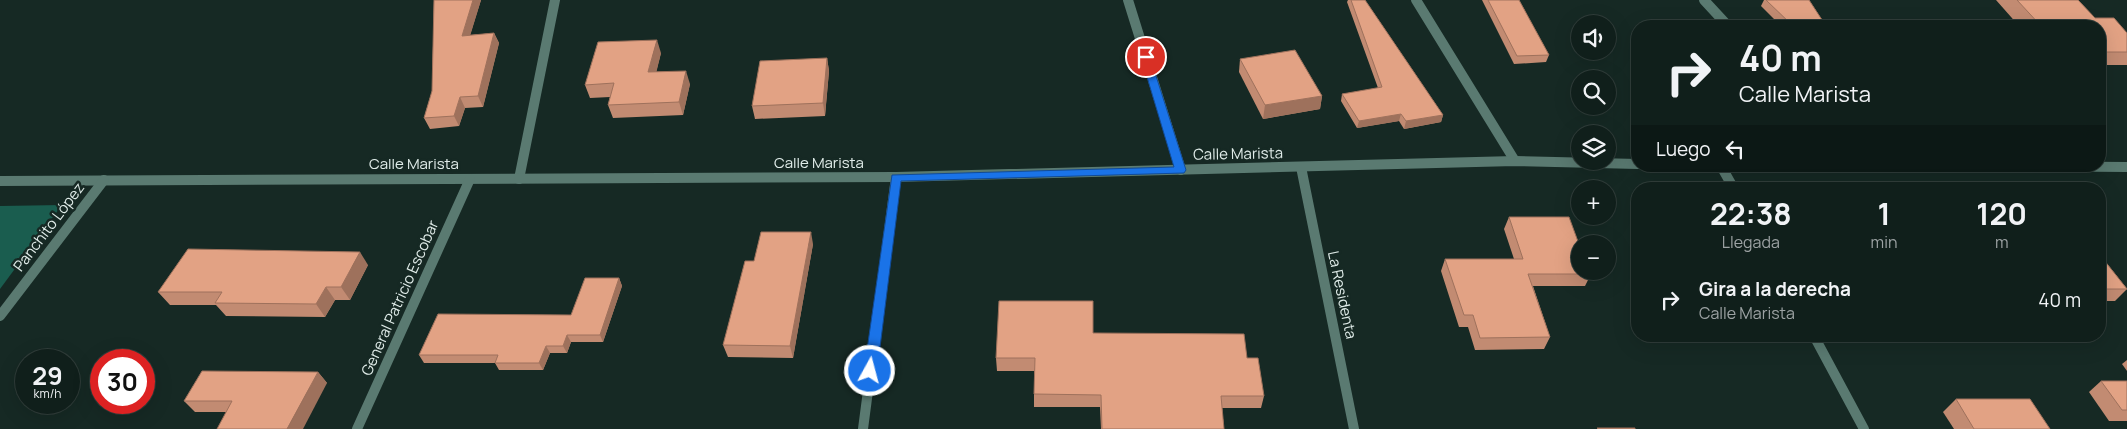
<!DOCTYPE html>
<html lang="es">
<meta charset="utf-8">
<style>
:root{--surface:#101f1b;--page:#192724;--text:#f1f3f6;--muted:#9ca2a3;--line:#303d3a}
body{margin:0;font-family:Manrope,sans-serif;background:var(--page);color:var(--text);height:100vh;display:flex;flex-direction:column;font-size:19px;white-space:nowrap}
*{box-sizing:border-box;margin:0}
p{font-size:16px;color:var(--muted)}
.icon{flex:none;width:28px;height:28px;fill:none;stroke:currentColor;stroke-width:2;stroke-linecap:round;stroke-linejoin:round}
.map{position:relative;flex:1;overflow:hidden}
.panel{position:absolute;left:1631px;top:182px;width:475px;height:160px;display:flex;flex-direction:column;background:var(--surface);border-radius:20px;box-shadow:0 5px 20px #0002,0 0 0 1px var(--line)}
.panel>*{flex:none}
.hud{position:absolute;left:1631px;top:20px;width:475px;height:152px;border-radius:20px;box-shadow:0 5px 20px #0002,0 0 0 1px var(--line);background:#101f1b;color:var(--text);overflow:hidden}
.fabs{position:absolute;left:1571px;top:15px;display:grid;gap:10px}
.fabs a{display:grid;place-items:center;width:45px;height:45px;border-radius:50%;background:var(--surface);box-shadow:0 5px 20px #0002,0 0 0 1px var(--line);font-size:25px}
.speed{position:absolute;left:15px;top:349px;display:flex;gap:10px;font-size:25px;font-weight:700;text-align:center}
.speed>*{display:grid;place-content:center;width:65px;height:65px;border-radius:50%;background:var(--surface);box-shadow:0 5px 20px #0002,0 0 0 1px var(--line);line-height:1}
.speed small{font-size:12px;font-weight:400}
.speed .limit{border:8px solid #d22;background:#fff;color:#111}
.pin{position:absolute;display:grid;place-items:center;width:42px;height:42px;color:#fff;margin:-21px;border:2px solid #fff;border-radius:50%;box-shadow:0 1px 5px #0007}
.me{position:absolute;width:55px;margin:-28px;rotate:7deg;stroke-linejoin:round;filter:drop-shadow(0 0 4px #0008)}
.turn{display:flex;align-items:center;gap:18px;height:105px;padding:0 25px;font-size:22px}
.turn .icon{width:65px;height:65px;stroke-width:2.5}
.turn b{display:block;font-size:35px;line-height:42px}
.then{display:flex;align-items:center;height:48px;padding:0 25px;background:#0003;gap:10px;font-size:19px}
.eta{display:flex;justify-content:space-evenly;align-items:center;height:85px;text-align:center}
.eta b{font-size:30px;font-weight:700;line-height:35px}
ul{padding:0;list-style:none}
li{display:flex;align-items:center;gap:15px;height:65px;padding:0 25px}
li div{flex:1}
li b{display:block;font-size:19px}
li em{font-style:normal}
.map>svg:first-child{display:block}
.forest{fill:#1a5d4f}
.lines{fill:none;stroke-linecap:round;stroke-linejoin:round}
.minor{stroke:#5a7a71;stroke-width:10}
.wall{fill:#c28b72}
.shaded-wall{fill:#9e715c}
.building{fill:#e2a284;stroke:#9e715c}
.route{fill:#1a73e8;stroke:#114b97}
.labels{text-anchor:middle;stroke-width:5;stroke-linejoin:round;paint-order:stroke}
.street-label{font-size:15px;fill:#e0ece9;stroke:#162924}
</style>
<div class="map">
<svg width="2127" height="429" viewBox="0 0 2127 429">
<rect width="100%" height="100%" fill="#162924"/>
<path class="forest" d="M62 205 0 289V206Z"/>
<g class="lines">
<g class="minor">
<path d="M1128 0 1181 170"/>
<path d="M1416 0 1515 161"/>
<path d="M1704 0 1728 26"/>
<path d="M1721 166 1734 189"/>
<path d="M1982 166 2127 167"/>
<path d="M1301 167 1354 429"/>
<path d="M519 179 555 0"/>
<path d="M0 181 896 177 1515 161 1638 164"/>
<path d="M0 316 104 180"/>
<path d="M1814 336 1864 429"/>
<path d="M357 429 470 179"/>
<path d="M863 429 896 177"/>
</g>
</g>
<g class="wall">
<path d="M434 0H481L470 35 494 33 499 43 483 107 465 108 459 126 430 129 424 118 432 91Z"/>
<path d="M1348 0H1365L1443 115 1441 122 1404 129 1399 121 1357 128 1341 101 1342 94 1378 88 1347 2Z"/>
<path d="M1482 0H1519L1549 55 1546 62 1514 64Z"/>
<path d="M1764 0H1809L1826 26H1781L1761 6Z"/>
<path d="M1996 0H2078L2095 18 2127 33V65H2100V26H2019Z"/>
<path d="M661 53 656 72 690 84 683 115 613 118 608 105 610 97 590 98 585 85Z"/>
<path d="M827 58 829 71 825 116 755 119 752 106Z"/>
<path d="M1240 59 1322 96 1320 109 1263 119 1239 72Z"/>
<path d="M1509 217 1591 274 1585 286H1533L1550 337 1544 349 1475 350 1468 327H1459L1441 271 1445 259H1514L1504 229Z"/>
<path d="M813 244 793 358 728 357 723 345 754 261Z"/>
<path d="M2100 255 2127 289 2115 301H2100Z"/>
<path d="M368 265 350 300H335L325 317 226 316 216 305H170L158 292Z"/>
<path d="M619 278 622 286 603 342H571L567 353H550L543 370H499L495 363H424L419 355 571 315Z"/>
<path d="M1093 333 1247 358 1264 396 1261 408H1222L1224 429H1101L1100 407H1034V371H997L996 358Z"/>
<path d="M2127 360V371L2122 364Z"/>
<path d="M318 372 327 383 226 412H195L184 401Z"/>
<path d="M2101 381H2127V421H2109L2089 392Z"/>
<path d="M1956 399 2050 429H1954L1943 412Z"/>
</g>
<g class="shaded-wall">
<path d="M473 0H481L467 46 462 36Z"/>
<path d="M494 33 499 43 483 107 478 96Z"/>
<path d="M657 40 661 53 653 86 648 72Z"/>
<path d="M827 58 829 71 825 116 823 103Z"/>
<path d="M686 71 690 84 683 115 679 102Z"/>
<path d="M1322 96 1320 109 1263 119 1265 105Z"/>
<path d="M460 97 465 108 459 126 454 116Z"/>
<path d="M1401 114 1399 121 1357 128 1359 121Z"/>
<path d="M1443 115 1441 122 1404 129 1406 121Z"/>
<path d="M811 232 813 244 793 358 790 346Z"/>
<path d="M360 252 368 265 350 300 341 287Z"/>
<path d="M619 278 622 286 603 342 600 335Z"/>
<path d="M326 287 335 300 325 317 316 304Z"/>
<path d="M567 335 571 342 567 353 563 346Z"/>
<path d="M546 346 550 353 543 370 539 363Z"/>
<path d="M318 372 327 383 303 429H287Z"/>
</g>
<g class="building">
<path d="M434 0H473L462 36 494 33 478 96 460 97 454 116 424 118 432 91Z"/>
<path d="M1351 0H1365L1443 115 1406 121 1401 114 1359 121 1342 94 1382 87Z"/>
<path d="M1488 0H1519L1549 55 1517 56Z"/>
<path d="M1766 0H1809L1826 26H1793Z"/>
<path d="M2017 0H2078L2095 18H2114L2127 33V52H2100V26H2041Z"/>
<path d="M657 40 648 72 686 71 679 102 608 105 614 83 585 85 598 42Z"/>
<path d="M1295 50 1322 96 1265 105 1240 59Z"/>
<path d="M827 58 823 103 752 106 760 61Z"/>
<path d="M1509 217H1569L1580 247V271H1590L1591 274H1528L1550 337 1480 338 1473 315H1464L1445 259H1523Z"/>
<path d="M761 232H811L790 346 723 345 745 261H754Z"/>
<path d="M188 249 360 252 341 287H326L316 304 215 303 222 292H158Z"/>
<path d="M2100 255 2127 289H2100Z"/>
<path d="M585 278H619L600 335H567L563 346H546L539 363H495L498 355H419L438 314 571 315Z"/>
<path d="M999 301H1093V333L1244 334 1247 358H1258L1264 396H1221L1224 429H1102L1101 395 1034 394 1035 358H996Z"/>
<path d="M202 371 318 372 287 429H217L232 401H184Z"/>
<path d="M2101 381H2127V410H2122Z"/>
<path d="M1956 399H2030L2050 429H1974Z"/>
<path d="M1597 428H1635V429H1598Z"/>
</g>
<path class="route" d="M1142 54H1146L1150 57 1186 170 1184 173 901 181 877 371 875 375H866L864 371 892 175 1174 167 1141 57Z"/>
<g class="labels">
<g class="street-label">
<text transform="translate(1238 154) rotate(-1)" y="5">Calle Marista</text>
<text x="819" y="168">Calle Marista</text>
<text x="414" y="169">Calle Marista</text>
<text transform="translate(49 227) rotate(-53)" y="5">Panchito López</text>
<text transform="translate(1342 295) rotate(78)" y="5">La Residenta</text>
<text transform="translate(400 298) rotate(-66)" y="5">General Patricio Escobar</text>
</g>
</g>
</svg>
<div class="fabs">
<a><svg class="icon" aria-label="sound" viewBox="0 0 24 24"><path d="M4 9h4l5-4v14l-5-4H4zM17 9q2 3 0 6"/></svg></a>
<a><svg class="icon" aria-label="search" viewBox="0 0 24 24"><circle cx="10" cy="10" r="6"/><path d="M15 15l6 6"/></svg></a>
<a><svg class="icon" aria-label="layers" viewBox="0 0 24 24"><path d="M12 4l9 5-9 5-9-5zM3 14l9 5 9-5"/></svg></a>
<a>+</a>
<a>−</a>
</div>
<div class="speed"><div>29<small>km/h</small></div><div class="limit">30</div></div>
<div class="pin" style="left:1146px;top:57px;background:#d93025"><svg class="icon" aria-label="arrive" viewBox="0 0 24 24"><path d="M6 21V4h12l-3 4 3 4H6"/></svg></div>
<svg class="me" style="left:870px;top:371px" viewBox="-20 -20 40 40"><circle r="17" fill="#1a73e8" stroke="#fff" stroke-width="3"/><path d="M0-11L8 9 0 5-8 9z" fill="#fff"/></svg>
<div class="hud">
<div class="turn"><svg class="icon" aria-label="right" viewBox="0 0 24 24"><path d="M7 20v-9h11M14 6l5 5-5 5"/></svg><div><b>40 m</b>Calle Marista</div></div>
<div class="then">Luego<svg class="icon" aria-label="left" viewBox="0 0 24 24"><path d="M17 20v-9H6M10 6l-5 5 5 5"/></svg></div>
</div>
<section class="panel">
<div class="eta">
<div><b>22:38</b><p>Llegada</p></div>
<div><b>1</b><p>min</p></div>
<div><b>120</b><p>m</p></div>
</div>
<ul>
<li><svg class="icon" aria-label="right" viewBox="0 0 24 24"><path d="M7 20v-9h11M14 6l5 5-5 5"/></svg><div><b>Gira a la derecha</b><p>Calle Marista</p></div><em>40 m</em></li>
</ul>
</section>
</div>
